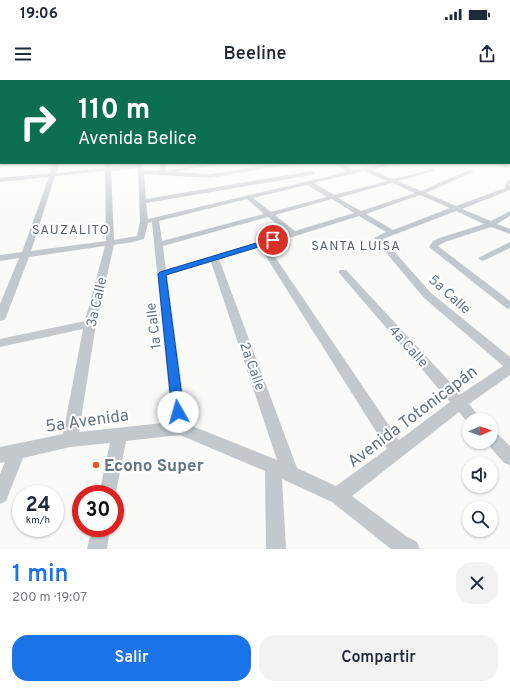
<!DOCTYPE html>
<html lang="es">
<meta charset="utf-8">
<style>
:root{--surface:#fff;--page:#f2f2f3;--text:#1f2937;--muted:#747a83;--accent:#1a73e8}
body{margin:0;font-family:Overpass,sans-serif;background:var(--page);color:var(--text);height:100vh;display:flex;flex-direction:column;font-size:15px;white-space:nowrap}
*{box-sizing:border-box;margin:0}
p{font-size:13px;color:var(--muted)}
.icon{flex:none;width:22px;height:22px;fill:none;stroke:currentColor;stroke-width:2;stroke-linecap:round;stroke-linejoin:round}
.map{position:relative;height:469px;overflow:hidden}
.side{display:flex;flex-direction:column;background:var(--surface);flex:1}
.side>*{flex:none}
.hud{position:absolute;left:0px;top:0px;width:510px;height:84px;box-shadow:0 1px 3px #0004;background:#0b6e4f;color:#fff;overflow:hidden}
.needle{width:26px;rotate:88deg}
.fabs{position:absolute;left:462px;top:333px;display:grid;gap:8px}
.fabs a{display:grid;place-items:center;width:36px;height:36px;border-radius:50%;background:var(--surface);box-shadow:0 1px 3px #0004;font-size:20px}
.speed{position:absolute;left:12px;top:405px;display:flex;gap:8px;font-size:20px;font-weight:700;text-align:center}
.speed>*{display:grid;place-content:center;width:52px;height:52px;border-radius:50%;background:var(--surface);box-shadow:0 1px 3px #0004;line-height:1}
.speed small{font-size:10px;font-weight:400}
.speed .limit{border:6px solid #d22;background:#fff;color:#111}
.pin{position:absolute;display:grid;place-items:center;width:34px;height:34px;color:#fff;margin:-17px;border:2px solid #fff;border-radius:50%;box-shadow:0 1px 4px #0007}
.me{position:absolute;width:44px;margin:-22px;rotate:353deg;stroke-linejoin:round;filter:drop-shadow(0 0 3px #0008)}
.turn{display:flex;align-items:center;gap:14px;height:84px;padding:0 12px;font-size:18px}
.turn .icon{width:52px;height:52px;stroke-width:2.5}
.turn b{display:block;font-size:28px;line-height:34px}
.round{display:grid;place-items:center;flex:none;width:42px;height:42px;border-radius:16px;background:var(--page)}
.summary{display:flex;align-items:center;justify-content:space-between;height:68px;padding:0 12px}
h1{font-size:24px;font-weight:600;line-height:30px;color:var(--accent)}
.action{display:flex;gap:8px;margin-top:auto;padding:8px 12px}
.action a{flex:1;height:46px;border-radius:16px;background:var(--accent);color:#fff;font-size:16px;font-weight:600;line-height:46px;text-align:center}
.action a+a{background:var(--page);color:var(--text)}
.status{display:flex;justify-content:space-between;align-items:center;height:28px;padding:0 20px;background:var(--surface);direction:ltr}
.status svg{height:11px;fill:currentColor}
header{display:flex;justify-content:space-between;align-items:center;height:52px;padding:0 12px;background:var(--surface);font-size:18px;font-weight:600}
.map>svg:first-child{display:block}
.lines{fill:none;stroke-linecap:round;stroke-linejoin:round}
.street{fill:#c3c8cc;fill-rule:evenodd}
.route{fill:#1a73e8;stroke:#114b97}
.poi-dot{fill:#e4572e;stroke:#fff;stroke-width:1.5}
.labels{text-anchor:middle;stroke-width:4;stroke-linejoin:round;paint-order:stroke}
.far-neighbourhood-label{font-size:13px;letter-spacing:1px;fill:#57646e;stroke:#fff}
.street-label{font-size:14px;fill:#657683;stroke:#fff}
.near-street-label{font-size:17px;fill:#657683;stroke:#fff}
.near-poi-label{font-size:17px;font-weight:bold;fill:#657683;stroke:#fff;text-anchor:start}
</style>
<div class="status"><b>19:06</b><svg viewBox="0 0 49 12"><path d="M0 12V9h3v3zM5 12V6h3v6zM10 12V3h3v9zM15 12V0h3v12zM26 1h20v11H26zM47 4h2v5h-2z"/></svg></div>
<header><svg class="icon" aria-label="menu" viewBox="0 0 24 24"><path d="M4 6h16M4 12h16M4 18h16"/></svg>Beeline<svg class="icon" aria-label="share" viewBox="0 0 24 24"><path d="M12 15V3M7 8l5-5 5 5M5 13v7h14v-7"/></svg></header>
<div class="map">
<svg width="510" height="469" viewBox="0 0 510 469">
<rect width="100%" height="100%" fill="#fafaf8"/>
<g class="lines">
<g class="street">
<path d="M0 82 5 83 0 88Z"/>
<path d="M53 83H59L56 93 105 88V83H111V87L143 83V90L159 91 161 83H167L165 91 210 83H222L176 92 210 94 283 83H297L210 98 144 94 146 119 312 91 315 93 312 95 146 123 148 139 347 92 334 83H341L353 90 389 83H401L371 90 393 99 434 89V91L398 101 421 111 469 90H473V92L426 113 456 126 505 108 507 102 510 100V110L462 129 491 141 510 131V136L497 144 510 149V154L491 147 445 162 438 166 510 221V229L506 228 429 167 433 161 439 158 484 144 456 131 383 159 431 213 510 277V295L469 324 482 340H469V344L459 332 352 416 406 456 417 462 420 469H391L332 422 282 399 286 469H266L265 391 180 355 126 361 115 418V414H99L110 363 70 367 23 378 6 421 0 424V394L5 382 0 383V367L63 354 83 249 0 267V259L85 241 105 166 29 177 6 237 4 240 0 241V224L19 178 0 181V175L22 172 49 97 0 102V98L50 93ZM138 88 140 142 137 156 114 160 111 91ZM105 91 106 161 31 171 55 96ZM364 91 387 101 334 115 314 103ZM392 103 415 113 361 131 338 118ZM307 105 327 117 271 132 253 118ZM420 115 450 128 393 150 366 134ZM247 119 264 134 162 161 159 141ZM332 119 354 133 295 151 275 135ZM359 136 386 152 374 158 423 217 503 286 461 314 346 190H340L338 192 340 194 450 322 399 360 267 165ZM268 137 288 153 166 190 163 166ZM152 142 172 342 79 352 96 244 114 165 133 162 144 159 148 143ZM260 167 387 369 336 406 297 388 219 179ZM211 182 277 380 187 344 167 195Z"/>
<path d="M490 83 510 84V88Z"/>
<path d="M510 162V168L485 180 482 181 478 178Z"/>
<path d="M491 350 496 352 510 366V385L504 383 486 362H491Z"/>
<path d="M92 448H110L107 469H87Z"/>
</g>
</g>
<linearGradient id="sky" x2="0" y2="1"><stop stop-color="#96bcdc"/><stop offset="0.54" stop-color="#fdfdfc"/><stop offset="1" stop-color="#fdfdfc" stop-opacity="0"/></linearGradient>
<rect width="510" height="144" fill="url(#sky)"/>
<path class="route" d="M273 158 275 159V162L166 195 184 332 183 336 178 338 174 336 172 332 158 194 160 192Z"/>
<circle class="poi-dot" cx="96" cy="385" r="4"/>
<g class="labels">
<g class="far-neighbourhood-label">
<text x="71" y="154">SAUZALITO</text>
<text x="356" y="170">SANTA LUISA</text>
</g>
<g class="street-label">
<text transform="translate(450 214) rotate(42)" y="5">5a Calle</text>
<text transform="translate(96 222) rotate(-77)" y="5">3a Calle</text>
<text transform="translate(153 246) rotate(-97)" y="5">1a Calle</text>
<text transform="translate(409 266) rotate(48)" y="5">4a Calle</text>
<text transform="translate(253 286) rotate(70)" y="5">2a Calle</text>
</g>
<g class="near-street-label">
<text transform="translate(412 336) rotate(-37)" y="6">Avenida Totonicapán</text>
<text transform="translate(87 340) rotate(-8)" y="6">5a Avenida</text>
</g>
<g class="near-poi-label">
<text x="104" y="391">Econo Super</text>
</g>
</g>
</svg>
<div class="fabs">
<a><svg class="needle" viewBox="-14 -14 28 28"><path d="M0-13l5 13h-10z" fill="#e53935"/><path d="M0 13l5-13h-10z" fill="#747a83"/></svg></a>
<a><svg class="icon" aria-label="sound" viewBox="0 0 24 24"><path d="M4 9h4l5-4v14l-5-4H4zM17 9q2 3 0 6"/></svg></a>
<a><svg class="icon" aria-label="search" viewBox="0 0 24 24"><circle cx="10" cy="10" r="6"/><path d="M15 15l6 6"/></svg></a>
</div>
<div class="speed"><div>24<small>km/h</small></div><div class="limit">30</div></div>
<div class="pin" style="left:273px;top:160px;background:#d93025"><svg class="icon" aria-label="arrive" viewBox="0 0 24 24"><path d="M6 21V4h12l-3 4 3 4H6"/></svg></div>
<svg class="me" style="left:178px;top:332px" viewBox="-20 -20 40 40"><circle r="19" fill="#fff"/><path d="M0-13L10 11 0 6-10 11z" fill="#1a73e8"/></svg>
<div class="hud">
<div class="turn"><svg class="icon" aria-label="right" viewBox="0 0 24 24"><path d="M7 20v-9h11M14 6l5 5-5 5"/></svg><div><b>110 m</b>Avenida Belice</div></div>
</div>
</div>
<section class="side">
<div class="summary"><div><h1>1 min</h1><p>200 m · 19:07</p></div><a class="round"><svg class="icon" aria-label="close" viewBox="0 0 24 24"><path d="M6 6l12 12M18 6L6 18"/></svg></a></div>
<div class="action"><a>Salir</a><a>Compartir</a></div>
</section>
